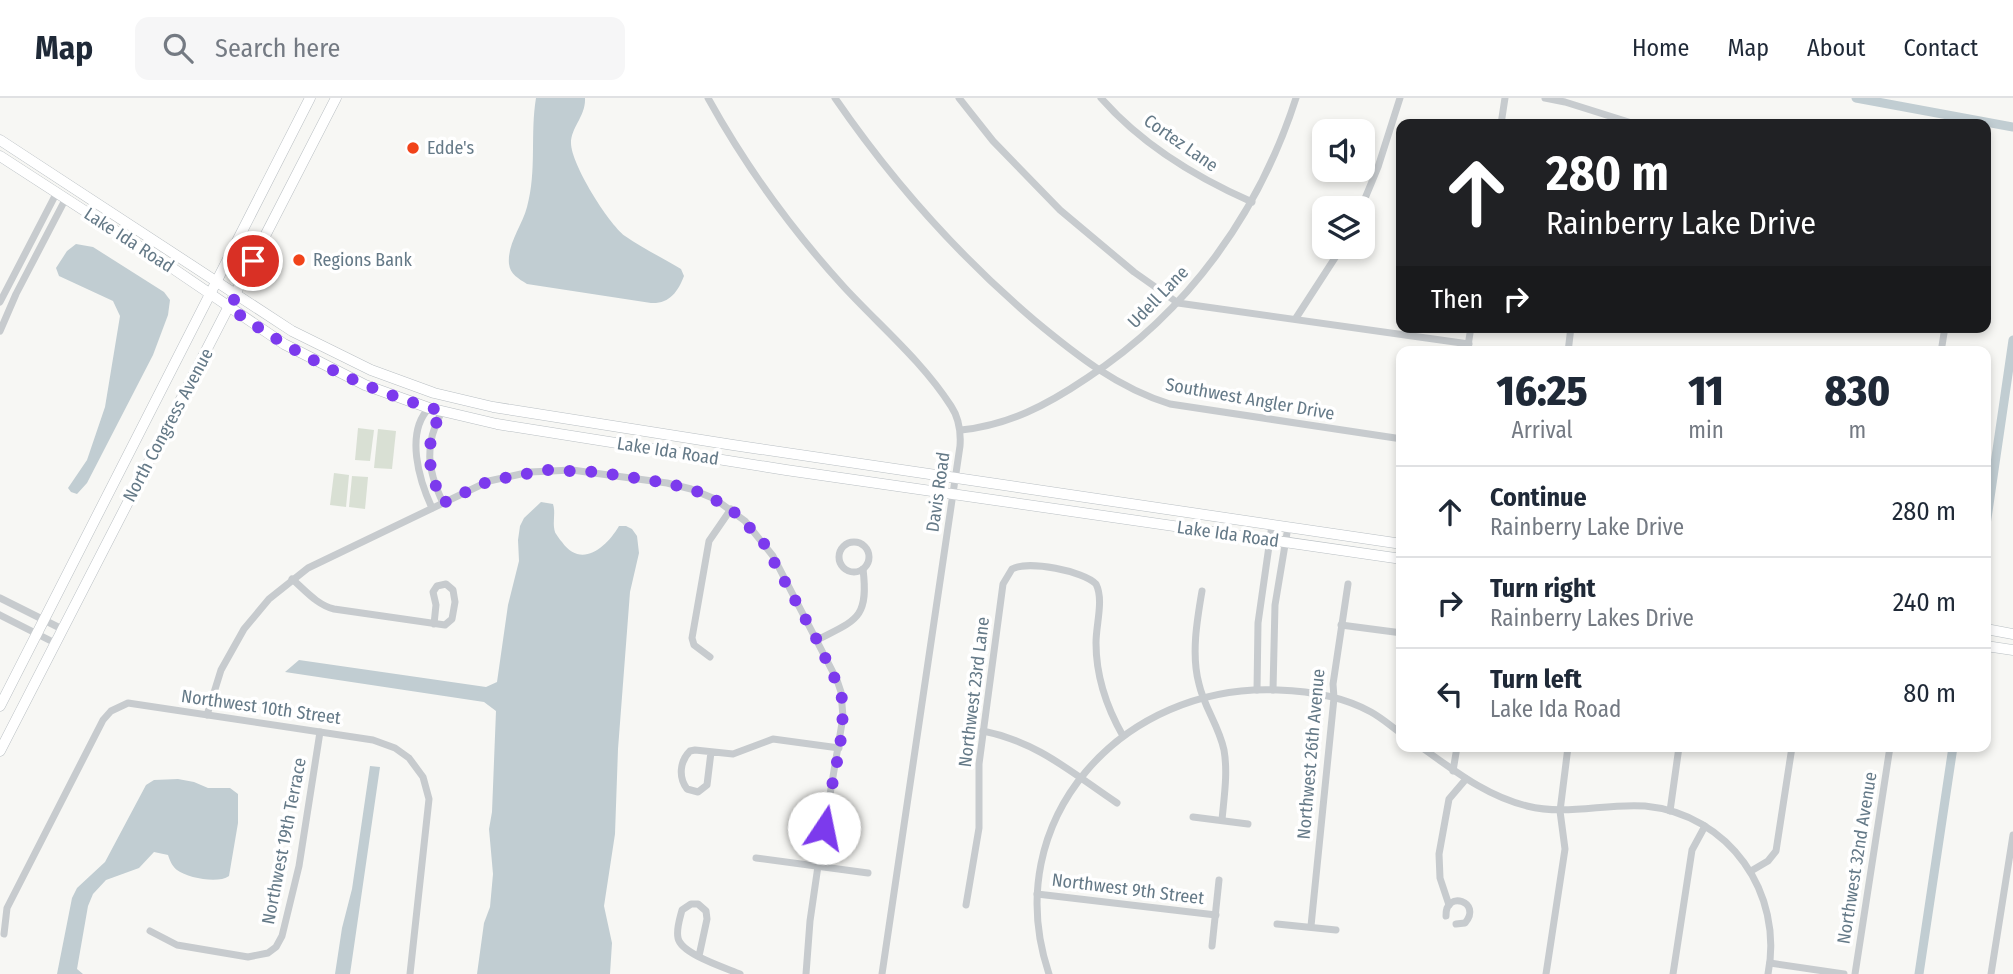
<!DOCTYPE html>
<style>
:root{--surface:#fff;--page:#f6f6f7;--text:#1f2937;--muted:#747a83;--line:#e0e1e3}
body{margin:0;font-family:"Fira Sans Condensed",sans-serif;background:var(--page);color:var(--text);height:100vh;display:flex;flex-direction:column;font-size:26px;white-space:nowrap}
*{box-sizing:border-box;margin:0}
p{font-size:23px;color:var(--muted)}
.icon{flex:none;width:38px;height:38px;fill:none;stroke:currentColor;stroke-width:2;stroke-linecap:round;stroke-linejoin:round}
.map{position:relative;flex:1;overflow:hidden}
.sheet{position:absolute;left:1396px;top:248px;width:595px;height:406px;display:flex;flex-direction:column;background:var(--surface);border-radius:14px;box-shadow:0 4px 10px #0003}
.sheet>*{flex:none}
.banner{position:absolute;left:1396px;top:21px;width:595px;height:214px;border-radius:14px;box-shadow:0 4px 10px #0003;background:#202124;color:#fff;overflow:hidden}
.buttons{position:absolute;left:1312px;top:21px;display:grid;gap:14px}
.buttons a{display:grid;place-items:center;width:63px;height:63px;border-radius:14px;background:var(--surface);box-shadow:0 4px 10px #0003;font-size:35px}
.pin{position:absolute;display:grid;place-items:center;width:60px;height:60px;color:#fff;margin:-30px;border:4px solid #fff;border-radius:50%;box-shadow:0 2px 7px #0007}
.me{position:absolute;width:77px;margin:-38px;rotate:11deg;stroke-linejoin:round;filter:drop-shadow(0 0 5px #0008)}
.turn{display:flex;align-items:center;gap:24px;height:147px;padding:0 35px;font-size:32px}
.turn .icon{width:91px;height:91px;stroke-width:2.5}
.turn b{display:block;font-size:49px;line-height:60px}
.then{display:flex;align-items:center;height:66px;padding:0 35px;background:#0003;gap:14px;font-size:26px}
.eta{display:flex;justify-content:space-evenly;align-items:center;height:119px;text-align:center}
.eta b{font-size:42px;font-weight:800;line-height:49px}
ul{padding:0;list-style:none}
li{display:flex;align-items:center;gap:21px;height:91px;padding:0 35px;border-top:2px solid var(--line)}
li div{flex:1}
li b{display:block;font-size:26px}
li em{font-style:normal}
header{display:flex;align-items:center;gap:42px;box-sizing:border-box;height:98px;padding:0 35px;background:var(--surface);border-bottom:2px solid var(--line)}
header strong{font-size:33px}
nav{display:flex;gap:38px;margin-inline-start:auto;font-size:24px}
.search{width:490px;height:63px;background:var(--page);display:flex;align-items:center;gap:18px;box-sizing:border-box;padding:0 24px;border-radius:14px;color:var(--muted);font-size:26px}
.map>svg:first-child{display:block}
.grass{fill:#d9e0d4}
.water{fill:#c1cdd2}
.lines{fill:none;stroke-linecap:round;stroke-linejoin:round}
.canal{stroke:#c1cdd2;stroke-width:9}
.secondary-casing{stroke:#b9bfc3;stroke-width:11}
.street{stroke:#c7cbce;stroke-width:7}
.secondary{stroke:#fff;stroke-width:10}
.route{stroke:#7c3aed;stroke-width:12;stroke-dasharray:0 21.6}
.poi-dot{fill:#f1431a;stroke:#fff;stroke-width:2.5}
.labels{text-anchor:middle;stroke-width:7;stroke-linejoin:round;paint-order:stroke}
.street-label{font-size:18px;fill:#647987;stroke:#fff}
.poi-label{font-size:18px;fill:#647987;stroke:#fff;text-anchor:start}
</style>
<header>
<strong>Map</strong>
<div class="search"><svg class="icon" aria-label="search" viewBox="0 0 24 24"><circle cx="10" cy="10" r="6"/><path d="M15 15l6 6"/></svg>Search here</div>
<nav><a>Home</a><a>Map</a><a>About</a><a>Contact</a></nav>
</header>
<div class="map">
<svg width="2013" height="876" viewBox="0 0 2013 876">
<rect width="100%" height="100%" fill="#f7f7f4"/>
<g class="grass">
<path d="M358 330 374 332 370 363 355 362Z"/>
<path d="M378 331 396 333 392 371 374 370Z"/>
<path d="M334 375 349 377 346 409 330 407Z"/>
<path d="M352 378 368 379 365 411 349 409Z"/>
</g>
<g class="water">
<path d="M536 0H585C586 18 571 29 571 45 571 66 608 125 625 138 642 150 663 160 681 171L684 178C678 194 669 206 651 205L527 186C519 181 510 176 509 166 507 146 522 128 527 109 537 73 530 36 536 0Z"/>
<path d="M76 146 93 149 164 194 170 202 168 217 153 257 87 385 77 396 71 394 68 390 87 362 105 309 120 218 113 203 59 178 56 170 67 153Z"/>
<path d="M541 404 553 406C556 415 552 425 555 434 555 435 561 443 562 444 581 471 606 450 619 428H626L632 431 637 438 639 455 630 494 618 651 615 736 604 808 612 845 610 876H477L484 825 490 809 493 776 489 731 492 714 496 613 484 604 285 574 299 562 486 589 497 584 508 507 519 463 518 442 520 428 524 420Z"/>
<path d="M370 668 380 669 350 876H335L342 830 352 791Z"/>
<path d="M178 681 194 684 208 690H230L238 696V725L229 778C218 786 188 780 177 772 172 768 170 763 168 757L154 754 139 770 106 782 93 796 88 808 77 871 83 876H57L72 800 77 790 105 764 146 687 154 682Z"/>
</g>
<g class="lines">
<g class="canal">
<path d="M1856 0 2013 29"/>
<path d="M1986 427 2013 242"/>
<path d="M1919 876 1953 649"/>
</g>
<g class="secondary-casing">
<g id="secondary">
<path d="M0 42 292 233 371 272 434 295 493 309 733 347 1402 446"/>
<path d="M0 58 159 161 284 246 365 287 429 310 497 326 786 372 1402 461"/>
<path d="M1986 531 2013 536"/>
<path d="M1986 548 2013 552"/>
<path d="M0 608 310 0"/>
<path d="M0 653 336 0"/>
</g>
</g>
<g class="street">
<path d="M708 0C745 67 792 132 844 189 880 228 922 263 951 308 959 320 961 334 960 348L882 876"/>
<path d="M835 0C892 83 958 157 1034 222 1076 257 1118 290 1170 306L1402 341"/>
<path d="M959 0 993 43 1060 112 1134 174 1178 205 1469 246"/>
<path d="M1101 0C1142 47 1195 79 1252 104"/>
<path d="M1545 0 1565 4 1635 26"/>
<path d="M1501 26 1505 0"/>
<path d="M1361 110 1378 69 1400 0"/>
<path d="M0 204 57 94"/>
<path d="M1296 220 1342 149"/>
<path d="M0 233 16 196 66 100"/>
<path d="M1467 254 1471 229"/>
<path d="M1568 254 1571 229"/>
<path d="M1941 254 1945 229"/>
<path d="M429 310C405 335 419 382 432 410"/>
<path d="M442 313C424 347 427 371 443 405"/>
<path d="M961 332C1009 327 1047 307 1087 280 1188 214 1259 115 1296 0"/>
<circle cx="854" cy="459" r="15"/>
<path d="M292 481C305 492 317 507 334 511L445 527 452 521 455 504 453 492 446 486 437 488 433 494 436 507 434 526"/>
<path d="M1202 493C1197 522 1191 557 1199 586 1204 609 1219 628 1224 652 1228 675 1224 699 1222 722"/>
<path d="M0 500 62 531"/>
<path d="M0 517 55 545"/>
<path d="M1341 527 1402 535"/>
<path d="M817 542C856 522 869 521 863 471"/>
<path d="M710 559 694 547 692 540 709 443 731 411"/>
<path d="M1257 592 1258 525 1272 427"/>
<path d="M1273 592 1275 507 1288 429"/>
<path d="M207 617 221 572 244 531 269 501 308 470 489 383 530 374 572 372 667 385 691 391 715 401 745 423 773 458 837 582 841 594 843 619 818 768 810 823 806 876"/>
<path d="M983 633C1038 644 1072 675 1117 705"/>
<path d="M1421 649C1455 673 1486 698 1527 708 1567 718 1605 705 1645 708 1729 716 1784 795 1768 876"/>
<path d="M711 654 707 687 698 694 687 691C678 679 680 663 690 653L695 652 733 656 773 641 839 650"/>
<path d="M1453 673 1457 649"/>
<path d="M1670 713 1679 649"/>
<path d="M1193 719 1248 726"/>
<path d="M756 760 868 775"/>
<path d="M1751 773 1768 763 1776 753 1792 649"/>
<path d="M1037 796 1216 817"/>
<path d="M966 807 979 730V666L1003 486 1012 471C1028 462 1084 473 1096 486 1104 502 1096 526 1096 545 1096 577 1107 610 1123 638"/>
<path d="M1449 807 1440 780 1439 756 1449 701 1466 681"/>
<path d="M1446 818C1445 791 1483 804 1465 825L1456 826"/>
<path d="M1277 826 1336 832"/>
<path d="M1311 828 1334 600 1333 586 1348 486"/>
<path d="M150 833 177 847 248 859 268 855 276 849 282 838 299 768 320 634"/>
<path d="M4 836 7 810 103 622 111 613 128 605 373 642 395 650 409 660 423 679 429 701 410 876"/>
<path d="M1212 848 1219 782"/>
<path d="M699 858 707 821 706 813 698 806H691L682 812C680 820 676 831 678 840 681 856 726 870 740 876"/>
<path d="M1770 865 1844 876"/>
<path d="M1049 876C997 722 1123 585 1278 592 1309 593 1344 599 1371 614 1382 620 1392 629 1402 636"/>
<path d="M1546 876 1565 751 1560 713 1568 649"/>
<path d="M1673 876 1692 752 1705 728"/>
<path d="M1855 876 1890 649"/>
<path d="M1991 876 2013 737"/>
</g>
<use href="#secondary" class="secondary"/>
</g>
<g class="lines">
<path class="route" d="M253 163 230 210C294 256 365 293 442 313 424 346 427 371 443 405L489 383 547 372 597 374 667 385 703 395 731 411 762 442 817 542 841 594C848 639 830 685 824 730"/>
</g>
<g class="poi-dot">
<circle cx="413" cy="50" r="7"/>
<circle cx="299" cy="162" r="7"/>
</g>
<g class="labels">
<g class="street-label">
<text transform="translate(1181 45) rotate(35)" y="6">Cortez Lane</text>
<text transform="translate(129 142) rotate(33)" y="6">Lake Ida Road</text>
<text transform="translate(1158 199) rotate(-46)" y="6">Udell Lane</text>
<text transform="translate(1250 301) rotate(10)" y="6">Southwest Angler Drive</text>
<text transform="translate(168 327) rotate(-62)" y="6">North Congress Avenue</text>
<text transform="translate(668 353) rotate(9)" y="6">Lake Ida Road</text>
<text transform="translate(938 394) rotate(-82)" y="6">Davis Road</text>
<text transform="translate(1228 436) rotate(8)" y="6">Lake Ida Road</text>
<text transform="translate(974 594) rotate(-83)" y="6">Northwest 23rd Lane</text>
<text transform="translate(261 609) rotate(8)" y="6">Northwest 10th Street</text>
<text transform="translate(1311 656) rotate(-85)" y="6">Northwest 26th Avenue</text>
<text transform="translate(284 743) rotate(-79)" y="6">Northwest 19th Terrace</text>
<text transform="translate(1857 760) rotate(-81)" y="6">Northwest 32nd Avenue</text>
<text transform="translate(1128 791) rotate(7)" y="6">Northwest 9th Street</text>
</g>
<g class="poi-label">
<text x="427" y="56">Edde's</text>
<text x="313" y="168">Regions Bank</text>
</g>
</g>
</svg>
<div class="buttons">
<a><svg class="icon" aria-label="sound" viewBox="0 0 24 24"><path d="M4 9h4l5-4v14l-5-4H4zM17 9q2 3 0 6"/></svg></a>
<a><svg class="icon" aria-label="layers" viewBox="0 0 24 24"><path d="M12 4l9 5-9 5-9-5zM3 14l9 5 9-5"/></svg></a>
</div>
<div class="pin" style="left:253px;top:163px;background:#d93025"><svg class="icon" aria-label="arrive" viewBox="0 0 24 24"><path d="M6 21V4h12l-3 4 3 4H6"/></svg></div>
<svg class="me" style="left:824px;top:730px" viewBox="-20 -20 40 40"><circle r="19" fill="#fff"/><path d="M0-13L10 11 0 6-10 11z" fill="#7c3aed"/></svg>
<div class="banner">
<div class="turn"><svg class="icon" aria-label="ahead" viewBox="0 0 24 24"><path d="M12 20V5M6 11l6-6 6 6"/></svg><div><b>280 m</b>Rainberry Lake Drive</div></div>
<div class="then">Then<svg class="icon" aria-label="right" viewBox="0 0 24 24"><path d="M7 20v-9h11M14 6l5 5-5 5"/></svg></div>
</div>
<section class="sheet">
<div class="eta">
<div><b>16:25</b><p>Arrival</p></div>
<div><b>11</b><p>min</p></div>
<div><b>830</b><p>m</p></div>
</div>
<ul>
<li><svg class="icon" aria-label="ahead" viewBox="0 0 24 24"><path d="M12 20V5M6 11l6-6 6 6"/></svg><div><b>Continue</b><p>Rainberry Lake Drive</p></div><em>280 m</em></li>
<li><svg class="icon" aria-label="right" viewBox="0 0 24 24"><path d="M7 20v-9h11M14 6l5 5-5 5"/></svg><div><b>Turn right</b><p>Rainberry Lakes Drive</p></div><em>240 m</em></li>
<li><svg class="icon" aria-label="left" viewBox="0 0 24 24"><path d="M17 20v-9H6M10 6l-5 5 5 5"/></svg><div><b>Turn left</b><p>Lake Ida Road</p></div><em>80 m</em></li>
</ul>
</section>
</div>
